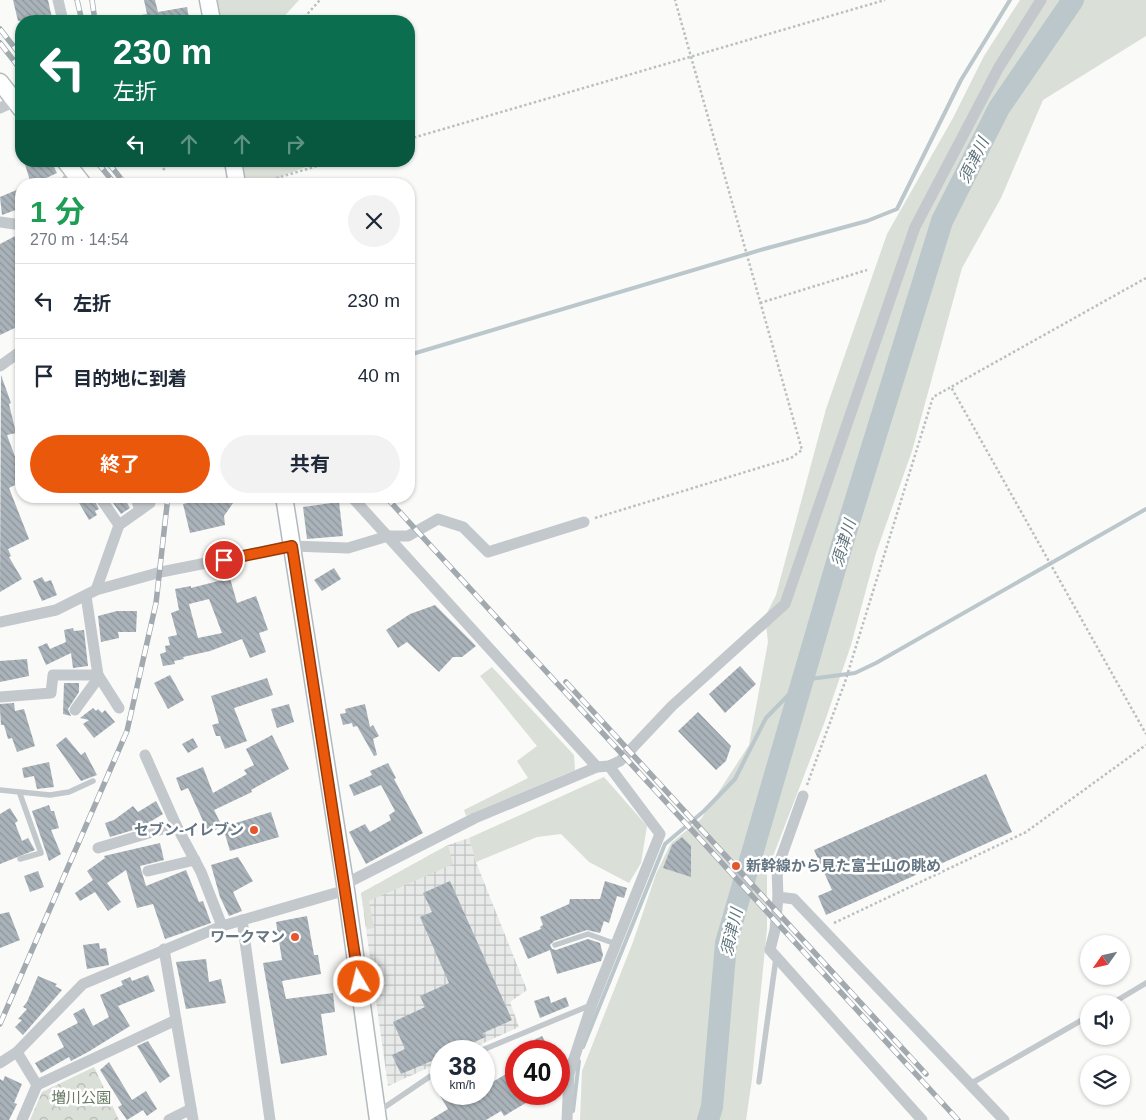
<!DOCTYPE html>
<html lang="ja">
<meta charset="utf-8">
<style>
:root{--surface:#fff;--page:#f2f2f3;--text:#1f2937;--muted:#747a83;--line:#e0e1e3;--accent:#ea580c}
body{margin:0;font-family:Helvetica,"Noto Sans JP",sans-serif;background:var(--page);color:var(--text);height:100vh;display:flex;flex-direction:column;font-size:19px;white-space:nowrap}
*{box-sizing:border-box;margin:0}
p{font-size:16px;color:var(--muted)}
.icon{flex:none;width:28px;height:28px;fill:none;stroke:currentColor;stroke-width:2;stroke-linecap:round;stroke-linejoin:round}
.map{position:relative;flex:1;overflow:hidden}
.drawer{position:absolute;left:15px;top:178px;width:400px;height:325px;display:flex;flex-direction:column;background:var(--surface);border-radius:20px;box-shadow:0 1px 4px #0004}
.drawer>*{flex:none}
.hud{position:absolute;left:15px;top:15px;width:400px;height:152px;border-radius:20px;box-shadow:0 1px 4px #0004;background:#0b6e4f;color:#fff;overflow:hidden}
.needle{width:32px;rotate:236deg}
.buttons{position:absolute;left:1080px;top:935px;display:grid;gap:10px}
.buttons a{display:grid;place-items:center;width:50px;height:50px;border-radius:50%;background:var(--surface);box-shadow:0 1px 4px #0004;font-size:25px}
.speed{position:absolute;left:430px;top:1040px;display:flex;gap:10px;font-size:25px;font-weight:700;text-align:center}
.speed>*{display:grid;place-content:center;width:65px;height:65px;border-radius:50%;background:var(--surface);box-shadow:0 1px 4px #0004;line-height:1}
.speed small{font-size:12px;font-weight:400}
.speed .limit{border:8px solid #d22;background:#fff;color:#111}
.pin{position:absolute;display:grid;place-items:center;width:42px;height:42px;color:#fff;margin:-21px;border:2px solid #fff;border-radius:50%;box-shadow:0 1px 5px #0007}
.me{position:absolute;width:55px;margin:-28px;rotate:352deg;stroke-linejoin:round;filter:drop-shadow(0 0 4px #0008)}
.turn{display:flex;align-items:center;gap:18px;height:105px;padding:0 15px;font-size:22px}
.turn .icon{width:65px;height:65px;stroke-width:2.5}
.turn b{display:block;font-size:35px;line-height:42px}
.lanes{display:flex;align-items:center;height:48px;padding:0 15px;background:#0003;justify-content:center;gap:25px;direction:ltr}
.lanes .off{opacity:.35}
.round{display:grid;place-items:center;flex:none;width:52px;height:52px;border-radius:26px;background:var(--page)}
.summary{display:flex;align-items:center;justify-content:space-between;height:85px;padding:0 15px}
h1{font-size:30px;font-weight:700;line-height:38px;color:#1e9e55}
.button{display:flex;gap:10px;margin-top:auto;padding:10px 15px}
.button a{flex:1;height:58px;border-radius:30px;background:var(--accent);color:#fff;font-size:20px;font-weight:700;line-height:58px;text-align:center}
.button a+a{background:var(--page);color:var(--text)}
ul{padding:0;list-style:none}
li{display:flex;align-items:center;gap:15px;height:75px;padding:0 15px;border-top:1px solid var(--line)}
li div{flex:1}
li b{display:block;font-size:19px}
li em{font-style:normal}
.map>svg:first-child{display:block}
.industrial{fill:url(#industrial-grid)}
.green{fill:#dadfd7}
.park{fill:url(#park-crowns)}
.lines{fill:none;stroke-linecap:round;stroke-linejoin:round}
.stream{stroke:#bbc7cb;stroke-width:4}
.river{stroke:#bbc7cb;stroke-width:22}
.building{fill:url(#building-back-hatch);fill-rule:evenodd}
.secondary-casing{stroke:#b3babf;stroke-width:19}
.path{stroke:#bbbfc2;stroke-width:2.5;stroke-dasharray:2.5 2.5;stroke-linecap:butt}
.lane{stroke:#c3c8cc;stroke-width:5.5}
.street{stroke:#c3c8cc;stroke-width:11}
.secondary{stroke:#fff;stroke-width:16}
.rail-casing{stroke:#a2aab0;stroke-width:5.5}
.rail{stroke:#fff;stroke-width:4;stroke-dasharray:11;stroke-linecap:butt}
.route-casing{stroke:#983908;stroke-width:12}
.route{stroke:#ea580c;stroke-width:9}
.poi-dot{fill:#e4572e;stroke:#fff;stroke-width:2}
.labels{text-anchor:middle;stroke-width:5;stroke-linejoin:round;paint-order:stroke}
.poi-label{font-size:15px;font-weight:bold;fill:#657683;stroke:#fff;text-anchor:end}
.park-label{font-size:15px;fill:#687a64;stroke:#fff}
.water-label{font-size:16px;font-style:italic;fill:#60757c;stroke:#fff}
</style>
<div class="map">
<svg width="1146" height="1120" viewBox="0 0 1146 1120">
<defs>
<pattern id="industrial-grid" width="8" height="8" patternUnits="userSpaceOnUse" patternTransform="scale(1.25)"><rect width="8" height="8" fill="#e8e9e9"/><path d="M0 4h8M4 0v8" fill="none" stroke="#c0c1c2"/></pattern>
<pattern id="park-crowns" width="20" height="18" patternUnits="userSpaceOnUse" patternTransform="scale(1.25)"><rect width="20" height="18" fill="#dadfd7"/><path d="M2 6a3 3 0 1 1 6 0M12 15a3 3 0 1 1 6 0" fill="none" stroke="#b4b9b4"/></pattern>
<pattern id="building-back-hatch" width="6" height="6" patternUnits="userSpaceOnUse" patternTransform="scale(1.25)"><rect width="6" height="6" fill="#aab3b9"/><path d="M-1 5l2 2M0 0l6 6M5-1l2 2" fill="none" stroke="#8e969c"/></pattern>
</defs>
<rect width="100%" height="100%" fill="#fafaf8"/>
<path class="industrial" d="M469 838 476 862 527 990 510 1002 519 1027 466 1051H441V1062L388 1086 361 893 448 845Z"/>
<g class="green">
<path d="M215 0H299L280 21H219Z"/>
<path d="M1020 0H1146V36L1043 100 1001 198 962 268 912 451 876 553 851 645 825 721 767 872V929L752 1079 746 1120H580L582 1071 633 942 656 874 671 843 701 819 749 745 768 642 765 617 776 595 826 409 887 234 953 118 984 56Z"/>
<path d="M240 161H321L280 177 283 184H245Z"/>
<path d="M492 667 574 755 575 770 466 816 464 810 528 778 517 761 537 746 480 676Z"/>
<path d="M604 777 647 826 641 863 629 883 589 862 561 834 537 837 476 862 469 838Z"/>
<path d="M448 845 453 864 369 901 374 928 367 929 361 893Z"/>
</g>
<path class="park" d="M94 1067 119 1120H30L42 1092Z"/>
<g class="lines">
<g class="stream">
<path d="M409 355 764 249 867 221 897 209 961 80 1010 0"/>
<path d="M583 1047 665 844 704 811 735 779 766 718 803 680 855 673 876 663 1146 509"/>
<path d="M573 1111 579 1061"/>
</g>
<path class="river" d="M708 1120 712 1107 726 943 844 538 942 221 999 108 1073 0"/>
</g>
<g class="building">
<path d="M13 0H48L52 18 18 21Z"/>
<path d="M144 0H155L158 12 187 7 189 18 170 21H136V16L147 14Z"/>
<path d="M24 161H51L57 173 44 179 45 184H31Z"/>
<path d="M21 188V208L2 215 0 197Z"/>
<path d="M21 233V325L0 335V244Z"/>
<path d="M1 375 11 403 9 404 16 433 7 435 21 473V482L9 488 29 539 8 549 11 556 9 557 22 579 0 592Z"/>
<path d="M75 496H92L99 509 95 511 97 515 89 520Z"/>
<path d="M108 496H128L129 501 127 503 130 508 121 514Z"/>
<path d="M215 496H238L224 516 225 525 190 533 183 504Z"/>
<path d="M339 502 343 536 307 539 303 507Z"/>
<path d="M334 568 341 579 322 591 314 580Z"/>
<path d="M42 577 45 582 51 580 57 595 42 601 33 581Z"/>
<path d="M230 578 237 603 256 596 268 630 259 633 266 652 250 658 242 639 210 651 183 657 184 659 174 661 175 664 163 666 160 654 166 652 165 646 170 645 168 637 177 635 171 613 179 610 175 589 191 586V588ZM209 599 222 633 198 638 189 604Z"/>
<path d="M435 605 476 646 462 657H453L439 672 407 642 398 648 386 630 410 614Z"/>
<path d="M117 611H137L136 632H118L119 638 101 642 98 616Z"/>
<path d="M73 628 74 631 84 630 88 666 73 668 71 653 46 665 38 647 47 643 50 649 66 642 64 630Z"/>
<path d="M27 659 29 676 0 682V661Z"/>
<path d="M740 666 756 684 725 713 709 694Z"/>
<path d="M170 675 184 700 168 709 154 683Z"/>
<path d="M267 678 273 695 234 708 247 741 225 749 220 736H216L212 725 219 723 211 696Z"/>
<path d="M64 683H79V692L68 709 71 716 63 714Z"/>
<path d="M14 703 15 711 24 709 35 746 17 752 12 738 8 739 4 725H1L0 709V704Z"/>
<path d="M289 704 294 722 277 728 271 709Z"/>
<path d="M365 704 370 727 373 725 379 736 373 739 377 755 374 756 357 726 353 727 352 723 343 725 340 714 346 713 345 709Z"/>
<path d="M93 708 96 711 98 709 102 713 105 710 115 722 94 738 83 724 89 720 80 718Z"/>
<path d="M698 712 731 746 726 761 716 770 678 731Z"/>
<path d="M272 735 289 769 251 790 252 792 214 810 222 826 209 834 188 788 181 791 176 778 203 767 213 793 247 774 244 770 254 765 246 749Z"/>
<path d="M66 737 81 755 85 752 97 775 81 781 56 745Z"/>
<path d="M193 738 198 747 188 753 182 744Z"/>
<path d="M49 762 54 787 37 789 34 776 24 778 22 768Z"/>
<path d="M388 763 396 778 394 779 423 833 366 864 349 832 365 824 370 832 391 820 389 815 395 811 381 785 354 796 349 785 372 775 370 771Z"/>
<path d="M986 774 1012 832 826 915 818 896 832 890 814 850Z"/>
<path d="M156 801 163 814 140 828 110 837 105 823 114 820 133 806 138 812Z"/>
<path d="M49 805 51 811H54L59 828 51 830 61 854 49 861 32 811Z"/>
<path d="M10 808 18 821 15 823 22 841 28 838 35 850 0 864V814Z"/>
<path d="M271 812 279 837 230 851 223 827Z"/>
<path d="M682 837 691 846V877L663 868 672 845Z"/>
<path d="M160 843 164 860 140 866 146 886 186 870 199 902 203 901 211 923 165 939 153 904 137 908 126 870 107 883 121 902 108 911 95 892 80 901 75 893 93 880 87 871 105 858 104 856Z"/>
<path d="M238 857 253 881 233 892 242 911 229 916 220 897 211 865Z"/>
<path d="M38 871 44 887 30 892 24 876Z"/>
<path d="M450 881 512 1020 483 1033 486 1037 453 1051H441V1057L401 1074 392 1055 405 1049 393 1022 425 1007 420 996 449 983 420 917 432 912 423 893Z"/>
<path d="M605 881 627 888 624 898 617 896 609 923 604 921 600 933 587 930 554 941 550 945 552 949 556 950 588 939 600 943 603 955 601 961 557 974 550 950 528 959 519 938 541 929 540 927 543 925 540 917 569 904 570 899H600Z"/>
<path d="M9 912 20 940 0 948V914Z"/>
<path d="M307 916 314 955H318L321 974 282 981 286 999 333 993 335 1012 321 1014 327 1055 281 1064 263 963 282 960 276 922Z"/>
<path d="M99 943 100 949 106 948 109 965 87 969 83 945Z"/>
<path d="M206 959 209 982 221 979 226 1003 186 1009 176 962Z"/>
<path d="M148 975 155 991 118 1006 130 1026 88 1052 71 1061 69 1057 41 1073 35 1063 64 1047 57 1034 78 1023 73 1014 84 1008 93 1026 109 1017 100 995 123 985 121 981 130 977 132 981Z"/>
<path d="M38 976 57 984 55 986 62 990 23 1035 15 1027 22 1020 18 1019 27 1009 23 1007 27 1002Z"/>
<path d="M549 996 551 1003 566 997 569 1006 540 1018 534 1001Z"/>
<path d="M542 1036 550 1051H512Z"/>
<path d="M148 1041 170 1076 160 1083 137 1046Z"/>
<path d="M109 1062 132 1100 146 1091 157 1109 147 1116 143 1110 127 1120 118 1107 122 1105 100 1070Z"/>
<path d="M516 1068V1094H541L504 1116 501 1111 486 1120H430L448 1109 439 1094H461L464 1100 473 1094H484V1070L491 1083Z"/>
<path d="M5 1076 22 1084 14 1103 17 1104 9 1120H0V1079L3 1081Z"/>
</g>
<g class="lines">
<g class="secondary-casing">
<g id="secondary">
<path d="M208 0 212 21"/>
<path d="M0 82 21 109"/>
<path d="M65 161 83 184"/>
<path d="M233 161 237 184"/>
<path d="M284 496 346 890 378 1120"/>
</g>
</g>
<g class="path">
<path d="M301 21 320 0"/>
<path d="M409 139 885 0"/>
<path d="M163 170 171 161"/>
<path d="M257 184 334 161"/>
<path d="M1146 278 951 387 1146 734"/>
<path d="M760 303 867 270"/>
<path d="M595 518 791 458 802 450 675 0"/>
<path d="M807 785 845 682 933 397 951 387"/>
<path d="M834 923 1026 832 1146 745"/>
</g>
<g class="lane">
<path d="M0 790 50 795 69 792 93 781"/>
<path d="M20 859 41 853 20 794"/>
<path d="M555 945 588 934 616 944"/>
<path d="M1111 1004 1146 983"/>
<path d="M480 1051 591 1005"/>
<path d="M759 1082 776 958"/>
<path d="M970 1084 1089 1016"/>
<path d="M379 1111 441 1069"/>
</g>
<g class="street">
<path d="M58 0 63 21"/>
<path d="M0 108 15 101"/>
<path d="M65 184 73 171V165"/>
<path d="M0 222 21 225"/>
<path d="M0 366 21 351"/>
<path d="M99 496 119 525"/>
<path d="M135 496 140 510"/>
<path d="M351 496 597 767"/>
<path d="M96 590 119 525 150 503V496"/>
<path d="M86 596 98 675 119 708"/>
<path d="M0 622 56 610 96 590 161 572 292 546 348 548 388 536H408L438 519 463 527 488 552 584 522"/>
<path d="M0 697 51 693 53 675H98"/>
<path d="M75 710 99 677"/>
<path d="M145 755 176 825 201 872 222 926"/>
<path d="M803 796 777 869 778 897 794 899 1004 1120"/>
<path d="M98 848 176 825"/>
<path d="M148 871 195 860"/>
<path d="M345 884 475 818 597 767 609 766 620 761 672 706 785 604 915 227 999 67 1041 0"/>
<path d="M778 897 775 930 770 950 922 1120"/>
<path d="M242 920 270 1120"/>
<path d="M164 949 193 1120"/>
<path d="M17 1052 37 1085 22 1120"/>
<path d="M0 1063 17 1052 83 984 222 926 346 890"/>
<path d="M37 1085 176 1020"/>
<path d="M169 1120 191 1109"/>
<path d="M567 1120 569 1074 592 1004 660 834 609 766"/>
</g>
<use href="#secondary" class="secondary"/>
<g class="rail-casing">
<g id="rail">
<path d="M77 0 82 21"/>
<path d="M92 0 95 21"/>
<path d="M0 29 21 56"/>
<path d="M0 43 21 70"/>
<path d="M96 161 115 184"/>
<path d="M107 161 125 184"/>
<path d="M385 496 958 1120"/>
<path d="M566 682 926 1074"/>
<path d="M0 1024 127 731 156 603 168 496"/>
</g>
</g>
<use href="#rail" class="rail"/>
</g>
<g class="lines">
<g class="route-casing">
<path id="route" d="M224 560 292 546 359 982"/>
</g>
<use href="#route" class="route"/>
</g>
<g class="poi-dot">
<circle cx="254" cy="830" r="5"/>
<circle cx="736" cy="866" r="5"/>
<circle cx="295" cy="937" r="5"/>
</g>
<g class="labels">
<g class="poi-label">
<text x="244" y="835">セブン-イレブン</text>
<text x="746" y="871" text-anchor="start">新幹線から見た富士山の眺め</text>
<text x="285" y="942">ワークマン</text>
</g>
<g class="park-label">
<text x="81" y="1103">増川公園</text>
</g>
<g class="water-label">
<text transform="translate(973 160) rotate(-64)" y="6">須津川</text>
<text transform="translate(843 543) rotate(-73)" y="6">須津川</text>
<text transform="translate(731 932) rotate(-77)" y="6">須津川</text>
</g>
</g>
</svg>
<div class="buttons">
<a><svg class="needle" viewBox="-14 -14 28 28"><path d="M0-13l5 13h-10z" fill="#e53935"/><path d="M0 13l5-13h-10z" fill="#747a83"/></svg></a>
<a><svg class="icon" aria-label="sound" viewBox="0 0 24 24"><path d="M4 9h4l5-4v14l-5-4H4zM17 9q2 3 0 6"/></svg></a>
<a><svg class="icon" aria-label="layers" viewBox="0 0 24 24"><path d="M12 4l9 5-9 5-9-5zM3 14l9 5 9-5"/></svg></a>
</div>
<div class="speed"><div>38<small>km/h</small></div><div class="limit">40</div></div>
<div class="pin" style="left:224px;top:560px;background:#d93025"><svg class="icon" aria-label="arrive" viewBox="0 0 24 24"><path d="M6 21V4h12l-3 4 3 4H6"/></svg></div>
<svg class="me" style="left:359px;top:982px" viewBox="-20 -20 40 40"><circle r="17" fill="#ea580c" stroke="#fff" stroke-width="3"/><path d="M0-11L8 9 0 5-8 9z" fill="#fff"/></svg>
<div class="hud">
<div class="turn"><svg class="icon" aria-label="left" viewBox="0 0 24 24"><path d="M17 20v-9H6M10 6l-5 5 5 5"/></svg><div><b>230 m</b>左折</div></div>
<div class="lanes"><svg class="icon" aria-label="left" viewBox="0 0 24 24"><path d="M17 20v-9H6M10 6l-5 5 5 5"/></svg><svg class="icon off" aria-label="ahead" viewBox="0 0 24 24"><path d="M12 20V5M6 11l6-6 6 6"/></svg><svg class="icon off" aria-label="ahead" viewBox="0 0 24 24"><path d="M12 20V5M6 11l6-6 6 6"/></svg><svg class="icon off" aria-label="right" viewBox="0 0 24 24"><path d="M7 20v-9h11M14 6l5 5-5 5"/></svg></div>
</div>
<section class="drawer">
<div class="summary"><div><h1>1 分</h1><p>270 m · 14:54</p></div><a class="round"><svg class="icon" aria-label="close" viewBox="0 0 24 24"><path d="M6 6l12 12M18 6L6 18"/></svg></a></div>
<ul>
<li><svg class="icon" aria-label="left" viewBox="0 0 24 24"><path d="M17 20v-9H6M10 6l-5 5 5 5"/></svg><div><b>左折</b></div><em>230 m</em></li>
<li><svg class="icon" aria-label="arrive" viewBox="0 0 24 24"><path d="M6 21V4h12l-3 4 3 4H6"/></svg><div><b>目的地に到着</b></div><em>40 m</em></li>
</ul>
<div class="button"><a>終了</a><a>共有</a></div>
</section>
</div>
